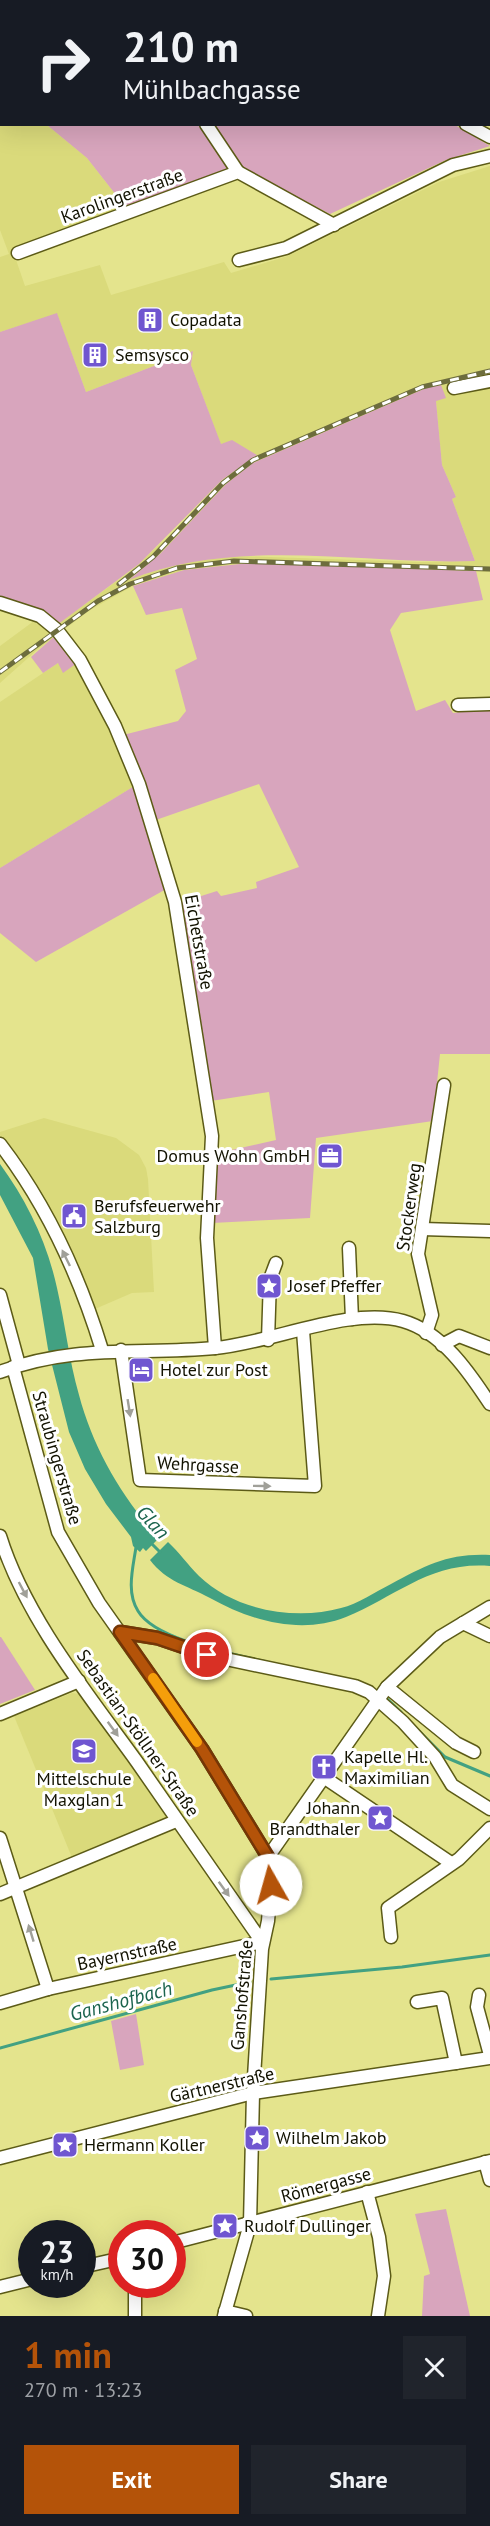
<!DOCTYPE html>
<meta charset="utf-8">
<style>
:root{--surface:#171b24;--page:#20242c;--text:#f1f3f6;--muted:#9ea1a6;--accent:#b45309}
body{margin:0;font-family:"PT Sans",sans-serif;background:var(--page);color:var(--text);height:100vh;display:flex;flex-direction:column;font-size:22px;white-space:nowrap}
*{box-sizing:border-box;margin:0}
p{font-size:20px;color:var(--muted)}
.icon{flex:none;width:33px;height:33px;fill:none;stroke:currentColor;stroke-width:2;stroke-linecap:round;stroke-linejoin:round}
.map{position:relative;height:2316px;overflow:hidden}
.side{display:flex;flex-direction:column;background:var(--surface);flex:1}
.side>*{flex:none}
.top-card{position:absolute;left:0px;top:0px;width:490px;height:126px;box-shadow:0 6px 24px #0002;background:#171b24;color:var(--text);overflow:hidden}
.speed{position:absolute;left:18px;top:2220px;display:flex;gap:12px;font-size:30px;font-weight:700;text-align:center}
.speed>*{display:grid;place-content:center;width:78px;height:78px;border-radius:50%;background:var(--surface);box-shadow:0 6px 24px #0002;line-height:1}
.speed small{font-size:15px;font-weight:400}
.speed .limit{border:9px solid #d22;background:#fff;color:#111}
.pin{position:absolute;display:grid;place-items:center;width:51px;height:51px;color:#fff;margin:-26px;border:3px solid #fff;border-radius:50%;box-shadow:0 2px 6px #0007}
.me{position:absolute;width:66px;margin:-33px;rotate:353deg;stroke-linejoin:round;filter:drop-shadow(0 0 4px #0008)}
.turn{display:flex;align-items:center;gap:21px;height:126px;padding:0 24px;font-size:27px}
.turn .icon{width:78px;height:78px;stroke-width:2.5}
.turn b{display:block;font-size:42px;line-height:51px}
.round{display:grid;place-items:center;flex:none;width:63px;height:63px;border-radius:0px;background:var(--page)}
.headline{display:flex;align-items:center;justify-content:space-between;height:102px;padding:0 24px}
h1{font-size:36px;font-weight:600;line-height:45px;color:var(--accent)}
.button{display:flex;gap:12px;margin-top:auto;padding:12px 24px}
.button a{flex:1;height:69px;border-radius:0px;background:var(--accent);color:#fff;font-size:24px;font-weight:600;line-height:69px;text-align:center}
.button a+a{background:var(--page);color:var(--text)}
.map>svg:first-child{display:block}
.built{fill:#dada7b;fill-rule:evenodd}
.green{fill:#d8a5bd}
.water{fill:#42a182}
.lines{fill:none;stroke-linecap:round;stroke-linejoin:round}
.stream{stroke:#42a182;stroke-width:3}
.minor-casing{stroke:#5c5b17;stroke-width:15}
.minor{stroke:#fff;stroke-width:12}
.rail-casing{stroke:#6d6d3d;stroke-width:5}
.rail{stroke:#fff;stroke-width:3;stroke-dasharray:9;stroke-linecap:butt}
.oneway{fill:#a0a099}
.route-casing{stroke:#753606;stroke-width:15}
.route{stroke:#b45309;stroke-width:10}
.slow{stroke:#f59e0b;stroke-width:10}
.labels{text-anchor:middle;stroke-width:6;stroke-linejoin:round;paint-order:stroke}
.street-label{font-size:18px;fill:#121200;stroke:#fff}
.poi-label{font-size:18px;fill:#121200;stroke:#fff;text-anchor:start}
.water-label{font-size:20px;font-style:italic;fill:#1b644e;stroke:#fff}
</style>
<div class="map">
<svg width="490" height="2316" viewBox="0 0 490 2316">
<rect width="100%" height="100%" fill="#e4e48d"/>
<g class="built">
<path d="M278 0H490V54L489 2Z"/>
<path d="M0 91 2 124 47 125 87 158 127 209 13 251 25 286 100 265 111 295 224 262 231 273 288 256 439 182 490 166V572L249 563 184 570 133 586 90 610 37 650 0 683V646L38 618 52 628 128 573 169 536 222 480 256 455 221 445 191 365 193 351 86 392 57 314 0 332V257L9 254 0 230ZM426 388 436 401 442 465 456 497 452 499 475 561 422 562 236 556 181 563 129 579 161 553 226 484 253 463Z"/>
<path d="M58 663H77L136 785 0 868V702Z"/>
<path d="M44 1118 116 1138 139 1155 146 1168 148 1179 154 1292 132 1293 95 1309 54 1222 20 1161 0 1135V1132Z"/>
<path d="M72 1693 79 1694 170 1817 73 1860 14 1716Z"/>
</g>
<g class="green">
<path d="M47 125H203L228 165 227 171 127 209 87 158Z"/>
<path d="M210 125H455L490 146 446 160 330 214 239 167Z"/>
<path d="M57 313 86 392 193 351 191 365 221 444 232 440 257 455 222 480 139 564 57 625 0 600V332Z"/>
<path d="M441 385 446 398 436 401 442 465 456 497 452 499 475 561C362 565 237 536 129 580L161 553 226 484 253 463 426 388Z"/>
<path d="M249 563 476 571 483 600 401 613 390 630 416 711 445 700 453 713 490 709V1054H440L433 1121 316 1138 310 1218 212 1223 218 1153 276 1140 269 1092 211 1101 179 903 217 891 221 896 257 888 256 882 299 867 259 784 153 821 123 735 178 721 186 711 175 670 197 659 182 608 146 615 133 586 184 570Z"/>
<path d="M57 634 77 663 63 673 58 663 43 673 31 657Z"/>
<path d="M136 785 168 888 36 962 0 933V868Z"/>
<path d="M1 1637 35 1690 0 1704V1637Z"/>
<path d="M136 2014 144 2065 120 2070 111 2021Z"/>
<path d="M446 2209 470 2316H422L424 2276 430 2274 415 2214Z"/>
</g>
<g class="water">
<path d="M0 1164C27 1201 47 1242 57 1288 65 1323 69 1360 79 1395 93 1448 122 1498 159 1538L146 1551 143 1548 140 1552 133 1546 131 1537 106 1504 85 1469 69 1432 48 1349 33 1258 0 1195Z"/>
<path d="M168 1542C179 1552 188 1565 199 1576 234 1610 295 1621 341 1608 358 1604 375 1592 391 1584 426 1565 449 1553 490 1555V1566C431 1561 397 1596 346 1617 301 1635 251 1621 210 1598 186 1585 167 1582 150 1560Z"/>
</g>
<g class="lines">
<g class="stream">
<path d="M150 1542 160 1552"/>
<path d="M136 1547C133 1568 126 1592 138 1611 156 1641 235 1654 267 1662"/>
<path d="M384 1696 401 1712"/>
<path d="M414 1726 445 1757 490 1776"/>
<path d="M271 1979 402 1967 490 1955"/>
<path d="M0 2048 212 1990 250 1982"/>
</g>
<g class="minor-casing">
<g id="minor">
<path d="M142 0 143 2"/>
<path d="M261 0 263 2"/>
<path d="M20 2 22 0"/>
<path d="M0 19 2 18"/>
<path d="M206 124 238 172"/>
<path d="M466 124 490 137"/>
<path d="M18 253 238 172 334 225"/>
<path d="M239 260 286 248 453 165 490 156"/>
<path d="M454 388 490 381"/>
<path d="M0 603 40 616 57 630 80 660 115 726 139 784 175 902 212 1136 207 1238 215 1348"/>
<path d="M458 705 490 704"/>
<path d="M0 1144C46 1204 80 1278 102 1350"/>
<path d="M422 1229 490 1231"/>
<path d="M349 1248 352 1319"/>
<path d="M0 1295 19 1365"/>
<path d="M426 1333 432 1315 418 1254 444 1085"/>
<path d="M268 1340 270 1279 276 1263"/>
<path d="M442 1345 459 1336 490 1348"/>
<path d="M121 1350 140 1480 315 1486 303 1331"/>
<path d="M13 1367 58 1532 99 1603 202 1749 268 1857 272 1873 268 1921 262 1949 253 2093 250 2224 224 2316"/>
<path d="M0 1372C75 1344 139 1355 215 1348 272 1343 350 1306 403 1321 442 1332 469 1372 490 1404"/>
<path d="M0 1536C25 1617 88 1694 137 1762 179 1822 220 1882 262 1942"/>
<path d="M463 1623 490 1636"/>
<path d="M120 1632 157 1638 207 1655 355 1686 369 1692 403 1722 435 1757 452 1785 490 1809"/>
<path d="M387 1687 456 1743 474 1752"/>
<path d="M0 1714 79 1681"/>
<path d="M325 1778 451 1863"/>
<path d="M0 1838 48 1989"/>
<path d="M268 1857 387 1687 440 1637 490 1607"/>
<path d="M0 1894 176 1821"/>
<path d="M391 1937 388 1908 459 1859 490 1828"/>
<path d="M479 1995 477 2007 490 2055"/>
<path d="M417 2002 442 1998 456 2063"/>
<path d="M0 2003 48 1989 262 1942"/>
<path d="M0 2158 253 2093 490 2058"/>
<path d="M485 2162 490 2180"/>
<path d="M367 2192 379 2237 384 2276 378 2316"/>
<path d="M172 2243 490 2161"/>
<path d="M82 2267 122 2258"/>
<path d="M135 2284V2316"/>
<path d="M0 2287 32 2279"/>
<path d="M225 2311 246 2316"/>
</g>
</g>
<use href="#minor" class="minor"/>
<g class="rail-casing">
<g id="rail">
<path d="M119 584 153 557 223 483 253 460 422 387 490 371"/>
<path d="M0 672 98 601 130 584 177 568 234 561 490 569"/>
</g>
</g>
<use href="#rail" class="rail"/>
</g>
<defs><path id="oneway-solid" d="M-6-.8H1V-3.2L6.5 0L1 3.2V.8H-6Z" transform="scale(1.5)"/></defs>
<g class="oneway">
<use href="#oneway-solid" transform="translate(66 1258) rotate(-116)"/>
<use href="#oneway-solid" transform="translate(129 1408) rotate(81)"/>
<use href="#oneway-solid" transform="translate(262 1486) rotate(1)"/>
<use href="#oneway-solid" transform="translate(23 1590) rotate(62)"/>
<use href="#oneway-solid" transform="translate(113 1729) rotate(54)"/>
<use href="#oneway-solid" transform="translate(224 1889) rotate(54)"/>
<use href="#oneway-solid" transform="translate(31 1933) rotate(-107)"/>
</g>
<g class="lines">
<g class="route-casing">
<path id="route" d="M207 1655 157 1638 120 1632 202 1749 268 1857 271 1885"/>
</g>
<use href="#route" class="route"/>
<path class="slow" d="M153 1678 197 1742"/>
</g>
<defs>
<g id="building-square" transform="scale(1.35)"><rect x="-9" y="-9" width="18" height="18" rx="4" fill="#7056d0" stroke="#fff"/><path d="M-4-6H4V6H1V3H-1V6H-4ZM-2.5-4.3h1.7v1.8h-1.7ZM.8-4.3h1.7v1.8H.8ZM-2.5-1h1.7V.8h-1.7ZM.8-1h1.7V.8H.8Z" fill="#fff"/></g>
<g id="office-square" transform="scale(1.35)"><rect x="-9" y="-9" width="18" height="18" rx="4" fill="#7056d0" stroke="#fff"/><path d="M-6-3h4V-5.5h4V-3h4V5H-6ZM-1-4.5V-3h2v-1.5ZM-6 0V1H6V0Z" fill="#fff"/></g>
<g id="civic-square" transform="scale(1.35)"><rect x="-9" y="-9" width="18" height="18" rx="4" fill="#7056d0" stroke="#fff"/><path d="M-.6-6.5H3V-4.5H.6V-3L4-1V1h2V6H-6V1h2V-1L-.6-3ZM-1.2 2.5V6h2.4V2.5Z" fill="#fff"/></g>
<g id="sight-square" transform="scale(1.35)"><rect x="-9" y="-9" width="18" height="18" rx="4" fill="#7056d0" stroke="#fff"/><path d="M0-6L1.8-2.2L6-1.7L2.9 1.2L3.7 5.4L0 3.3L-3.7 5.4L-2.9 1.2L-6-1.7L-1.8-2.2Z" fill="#fff"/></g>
<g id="hotel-square" transform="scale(1.35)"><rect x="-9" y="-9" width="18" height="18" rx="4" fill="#7056d0" stroke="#fff"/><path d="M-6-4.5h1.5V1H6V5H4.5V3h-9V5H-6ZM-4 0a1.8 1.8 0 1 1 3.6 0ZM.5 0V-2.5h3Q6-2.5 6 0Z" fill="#fff"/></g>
<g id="school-square" transform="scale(1.35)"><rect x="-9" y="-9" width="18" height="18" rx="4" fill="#7056d0" stroke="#fff"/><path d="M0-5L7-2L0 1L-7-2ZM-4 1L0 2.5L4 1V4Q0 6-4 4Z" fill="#fff"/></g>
<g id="church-square" transform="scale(1.35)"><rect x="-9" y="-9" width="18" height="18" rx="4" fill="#7056d0" stroke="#fff"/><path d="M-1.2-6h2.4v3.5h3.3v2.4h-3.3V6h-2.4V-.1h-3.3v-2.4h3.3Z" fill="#fff"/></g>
</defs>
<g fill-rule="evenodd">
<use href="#building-square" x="150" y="320"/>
<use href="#building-square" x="95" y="355"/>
<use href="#office-square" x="330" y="1156"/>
<use href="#civic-square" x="74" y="1216"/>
<use href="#sight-square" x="269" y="1286"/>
<use href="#hotel-square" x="141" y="1370"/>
<use href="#school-square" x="84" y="1751"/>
<use href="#church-square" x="324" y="1767"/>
<use href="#sight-square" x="380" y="1818"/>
<use href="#sight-square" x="257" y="2138"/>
<use href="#sight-square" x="65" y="2145"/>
<use href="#sight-square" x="225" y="2226"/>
</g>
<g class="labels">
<g class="street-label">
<text transform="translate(122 196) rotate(-20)" y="6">Karolingerstraße</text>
<text transform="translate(199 942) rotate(80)" y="6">Eichetstraße</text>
<text transform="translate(409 1207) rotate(-82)" y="6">Stockerweg</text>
<text transform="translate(57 1458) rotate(74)" y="6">Straubingerstraße</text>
<text transform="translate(198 1465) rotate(3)" y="6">Wehrgasse</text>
<text transform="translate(138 1733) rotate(55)" y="6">Sebastian-Stöllner-Straße</text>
<text transform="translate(127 1954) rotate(-12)" y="6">Bayernstraße</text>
<text transform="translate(242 1995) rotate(-85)" y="6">Ganshofstraße</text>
<text transform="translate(222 2085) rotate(-13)" y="6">Gärtnerstraße</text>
<text transform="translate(326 2185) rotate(-15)" y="6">Römergasse</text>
</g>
<g class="poi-label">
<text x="170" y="326">Copadata</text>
<text x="115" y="361">Semsysco</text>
<text x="310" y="1162" text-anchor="end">Domus Wohn GmbH</text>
<text x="94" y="1212">Berufsfeuerwehr<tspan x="94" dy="21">Salzburg</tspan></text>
<text x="288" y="1292">Josef Pfeffer</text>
<text x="160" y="1376">Hotel zur Post</text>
<text x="344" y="1763">Kapelle Hl.<tspan x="344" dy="21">Maximilian</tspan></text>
<text x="84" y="1785" text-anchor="middle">Mittelschule<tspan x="84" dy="21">Maxglan 1</tspan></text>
<text x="360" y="1814" text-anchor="end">Johann<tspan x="360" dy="21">Brandthaler</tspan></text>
<text x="276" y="2144">Wilhelm Jakob</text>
<text x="84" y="2151">Hermann Koller</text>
<text x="244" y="2232">Rudolf Dullinger</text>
</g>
<g class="water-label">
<text transform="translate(153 1522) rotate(47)" y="7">Glan</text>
<text transform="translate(121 2001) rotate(-15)" y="7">Ganshofbach</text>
</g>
</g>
</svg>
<div class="speed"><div>23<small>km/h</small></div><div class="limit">30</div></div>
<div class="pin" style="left:207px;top:1655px;background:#d93025"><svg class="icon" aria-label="arrive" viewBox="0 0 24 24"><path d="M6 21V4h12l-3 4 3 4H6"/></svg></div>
<svg class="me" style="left:271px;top:1885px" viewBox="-20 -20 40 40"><circle r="19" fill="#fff"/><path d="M0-13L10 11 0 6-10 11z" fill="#b45309"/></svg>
<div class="top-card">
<div class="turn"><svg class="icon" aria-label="right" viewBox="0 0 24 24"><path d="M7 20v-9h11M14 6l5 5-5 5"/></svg><div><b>210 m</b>Mühlbachgasse</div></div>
</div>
</div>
<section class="side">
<div class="headline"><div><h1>1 min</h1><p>270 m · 13:23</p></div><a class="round"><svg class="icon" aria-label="close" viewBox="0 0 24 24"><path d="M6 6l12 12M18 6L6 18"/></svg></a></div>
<div class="button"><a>Exit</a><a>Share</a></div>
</section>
